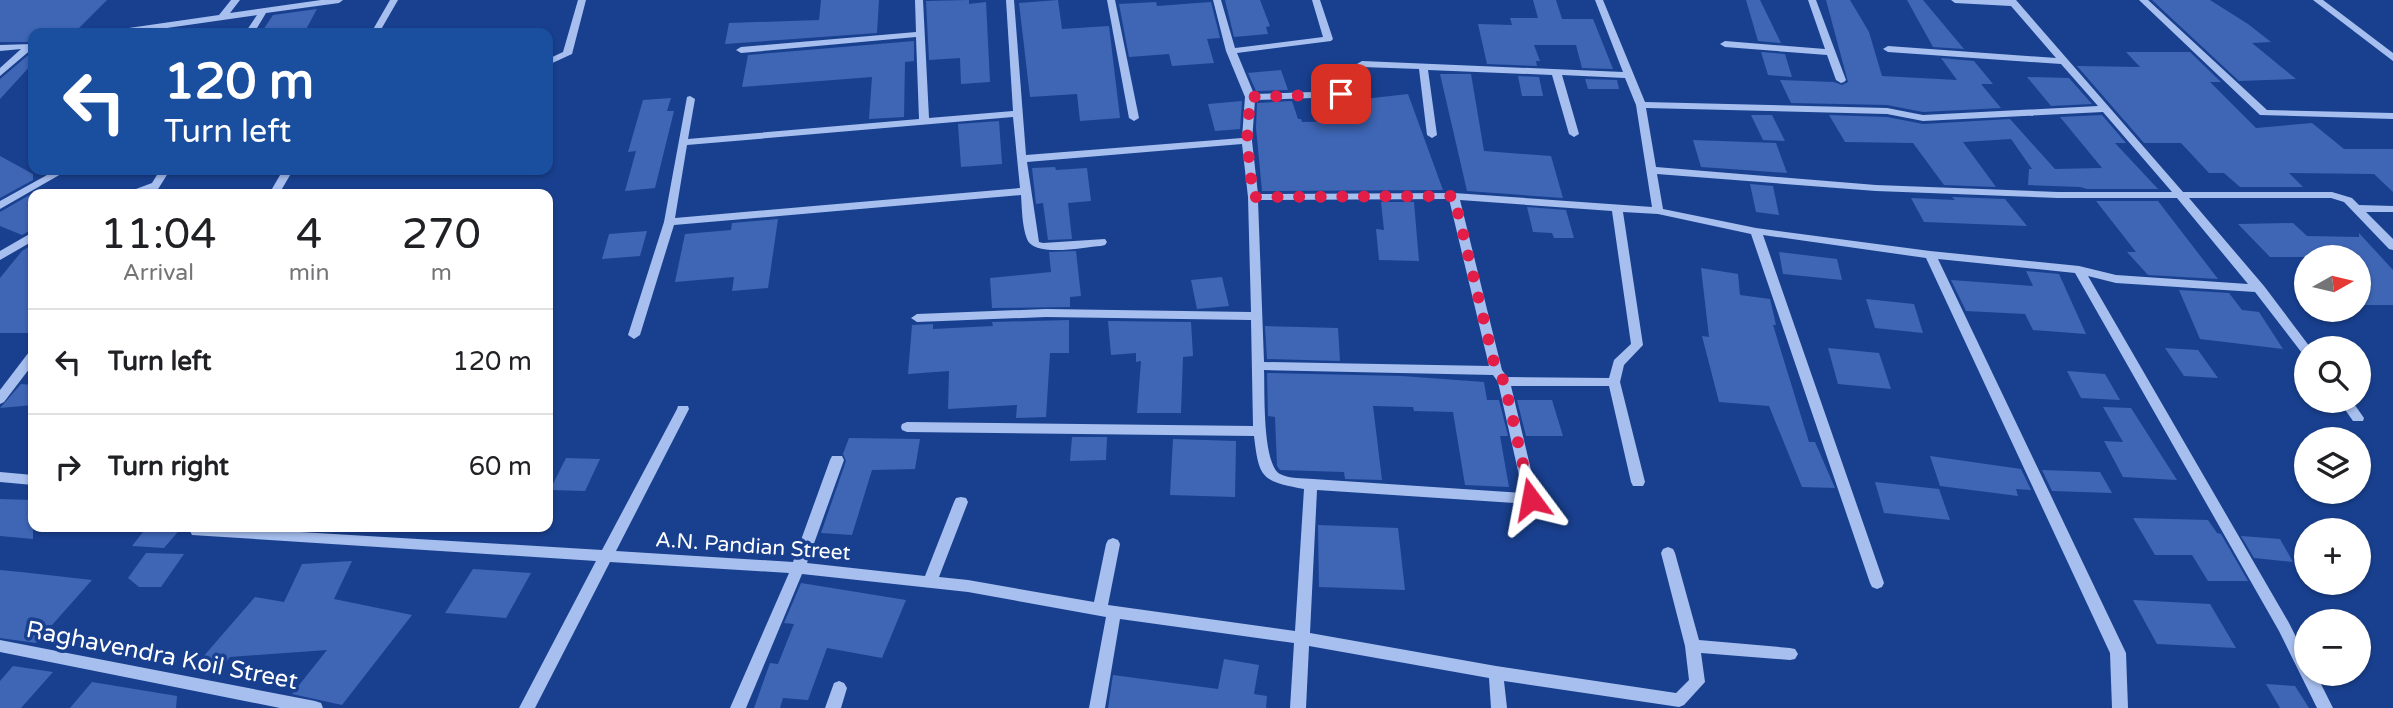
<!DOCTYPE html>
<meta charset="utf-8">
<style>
:root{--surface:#fff;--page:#f2f2f2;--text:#202124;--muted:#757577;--line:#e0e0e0}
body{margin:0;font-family:"Varela Round",sans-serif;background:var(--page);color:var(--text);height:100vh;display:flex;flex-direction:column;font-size:26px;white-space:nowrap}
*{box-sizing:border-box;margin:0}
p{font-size:23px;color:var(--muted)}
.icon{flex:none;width:38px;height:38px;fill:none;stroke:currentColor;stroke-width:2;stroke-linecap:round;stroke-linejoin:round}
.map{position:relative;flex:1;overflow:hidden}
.sheet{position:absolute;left:28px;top:189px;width:525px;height:343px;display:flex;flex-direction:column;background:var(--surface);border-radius:14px;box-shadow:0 2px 5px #0004}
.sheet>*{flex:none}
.hud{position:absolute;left:28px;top:28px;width:525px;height:147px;border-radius:14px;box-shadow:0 2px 5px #0004;background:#1a4fa0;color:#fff;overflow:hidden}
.needle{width:46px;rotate:82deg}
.buttons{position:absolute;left:2294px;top:245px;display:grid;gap:14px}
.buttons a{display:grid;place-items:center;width:77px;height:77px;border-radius:50%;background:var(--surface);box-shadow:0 2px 5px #0004;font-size:35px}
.pin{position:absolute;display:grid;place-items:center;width:60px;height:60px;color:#fff;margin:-30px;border-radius:14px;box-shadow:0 4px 10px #0006}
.me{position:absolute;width:77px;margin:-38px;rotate:347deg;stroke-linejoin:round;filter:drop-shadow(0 0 5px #0008)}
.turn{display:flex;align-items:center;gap:24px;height:147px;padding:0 21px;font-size:32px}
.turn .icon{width:91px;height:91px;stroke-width:2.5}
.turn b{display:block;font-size:49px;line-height:60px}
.eta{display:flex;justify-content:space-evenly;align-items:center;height:119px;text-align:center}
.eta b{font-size:42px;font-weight:600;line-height:49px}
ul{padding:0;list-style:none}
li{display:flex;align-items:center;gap:21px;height:105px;padding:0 21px;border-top:2px solid var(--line)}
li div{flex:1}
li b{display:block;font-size:26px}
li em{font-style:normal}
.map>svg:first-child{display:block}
.building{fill:#3e66b5}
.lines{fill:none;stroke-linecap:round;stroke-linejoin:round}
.minor{fill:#a7bfef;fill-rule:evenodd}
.route{stroke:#e11d48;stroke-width:12;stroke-dasharray:0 21.6}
.labels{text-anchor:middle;stroke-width:7;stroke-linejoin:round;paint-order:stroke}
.street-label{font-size:21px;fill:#fff;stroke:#19408f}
.near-street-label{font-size:24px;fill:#fff;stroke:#19408f}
</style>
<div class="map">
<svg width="2393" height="708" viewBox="0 0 2393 708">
<rect width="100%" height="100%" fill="#19408f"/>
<g class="building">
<path d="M0 0H107L74 33H33V42H0Z"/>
<path d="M821 0H879L877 33 725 44 729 23 819 20Z"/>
<path d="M969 0V4L986 2 990 82 961 84 960 58 929 60 926 1Z"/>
<path d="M1058 0 1062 29 1109 26 1120 118 1080 121 1077 94 1030 97 1019 3Z"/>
<path d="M1225 0H1260L1270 26 1266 27 1268 34 1234 37Z"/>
<path d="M1533 0H1556L1562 19H1593L1613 69 1582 68 1576 45H1534L1540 61H1536L1537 66 1487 64 1478 24 1512 25 1510 18H1538Z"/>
<path d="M1746 0H1760L1781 43 1758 41Z"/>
<path d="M1826 0H1850L1869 32 1882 76 1957 80 1941 58 1974 61 1993 84H1981L2001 108 1923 112 1887 105 1791 103 1780 80 1834 82 1842 85 1848 82Z"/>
<path d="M1907 0H1923L1964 49 1933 47Z"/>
<path d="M2152 0H2210L2248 24 2271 42 2252 43 2296 79 2239 81Z"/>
<path d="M1156 2 1157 6 1211 2 1220 38 1207 39 1214 63 1172 66 1169 54 1129 57 1119 4Z"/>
<path d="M317 9 304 33H261L273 15Z"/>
<path d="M914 41V61L905 62 904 117 869 119 872 77 742 87 748 55Z"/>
<path d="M33 51V63L0 99V79Z"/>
<path d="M1761 52 1785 54 1792 77 1768 75Z"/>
<path d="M2126 52H2190L2221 82H2210L2256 128 2312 123 2344 149H2393V192L2374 174 2289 173 2303 187H2240L2224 173H2209L2181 143H2144L2077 66 2140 67Z"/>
<path d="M1281 70 1288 90 1256 91 1248 73Z"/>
<path d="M1440 74H1471L1484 151 1551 156 1563 198 1467 191Z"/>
<path d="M1518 76 1539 77 1543 96H1522Z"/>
<path d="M2027 77 2069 78 2092 104 2051 106Z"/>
<path d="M1585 79 1617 80 1619 89H1588Z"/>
<path d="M1408 94 1443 190 1262 191 1256 128 1257 103 1292 101 1298 119H1301L1302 122 1353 121 1346 101Z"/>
<path d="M671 98 667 111H674L655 188 625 191 636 151 628 152 643 100Z"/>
<path d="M1242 101 1240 129 1215 131 1208 104Z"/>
<path d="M1751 115H1772L1785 141 1763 140Z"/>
<path d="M1829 115 1887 117 1923 124 2010 119 2055 169 2102 168 2060 117 2102 115 2126 143H2115L2158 189H2087L2080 187 2028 185 2029 169H2032L2011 139 1963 142 1996 187 1944 185 1913 143 1845 142Z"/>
<path d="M999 121 1002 164 961 167 958 124Z"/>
<path d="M1693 140 1776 143 1787 173 1701 167Z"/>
<path d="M0 156 33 174V180L0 198Z"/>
<path d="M1055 167 1056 170 1087 168 1091 201 1068 203 1072 239 1048 240 1043 203 1036 204 1032 168Z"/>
<path d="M1750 184 1773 186 1779 215 1756 212Z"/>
<path d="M33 193V229L22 235 0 226V212Z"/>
<path d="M1952 197 2005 199 2027 226 1924 222 1911 198 1955 200Z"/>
<path d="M2096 201H2158L2218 279 2148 275 2127 252H2136Z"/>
<path d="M1381 202H1414L1419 261 1379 260 1376 229 1384 230Z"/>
<path d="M1527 207 1566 210 1574 238H1554L1552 233 1533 232Z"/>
<path d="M778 219 768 288 732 291 734 277 675 282 685 234 731 230 732 223Z"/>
<path d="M2293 223 2307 236 2359 237V233L2393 270V305H2359V257H2270L2238 224Z"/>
<path d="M647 231 640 256 602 259 609 234Z"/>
<path d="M33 244V333H0V278L22 251Z"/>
<path d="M1076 251 1081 296 1070 297V307L992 308 990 278 1051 272 1049 252Z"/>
<path d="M1779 252 1837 259 1842 280 1783 274Z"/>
<path d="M1701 268 1738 274 1740 295 1770 299 1776 325H1773L1809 442H1815L1835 488 1802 487 1769 406 1719 402 1702 336 1709 337Z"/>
<path d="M2026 271 2059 274 2086 334 2033 330 2025 314 1966 311 1951 280 2033 286Z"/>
<path d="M1222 277 1229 306 1197 309 1191 280Z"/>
<path d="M2179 290 2229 293 2242 310 2259 312 2283 349 2200 339Z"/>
<path d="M1866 299 1914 304 1923 333 1875 328Z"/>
<path d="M1069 320V353H1050L1046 417 1016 418 1017 405 948 409 949 371 908 374 912 325 933 324V329L993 326 992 322Z"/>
<path d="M1108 321 1191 322 1193 356 1183 357 1181 413H1137L1141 361 1136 362V353L1111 355Z"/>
<path d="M1265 326 1338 328 1340 361 1267 359Z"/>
<path d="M1828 348 1879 353 1891 389 1838 384Z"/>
<path d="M2165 348 2198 350 2218 378 2184 376Z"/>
<path d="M2067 371 2105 374 2120 400 2081 398Z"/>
<path d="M1267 373 1402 376 1484 382 1487 400H1499L1508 436H1500L1509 487 1465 485 1453 412 1414 411 1413 407 1373 406 1382 480 1345 479 1344 472 1280 470 1277 466 1275 417 1268 416Z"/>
<path d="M21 384 33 385V405L0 408Z"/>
<path d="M1517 400H1552L1563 436H1526Z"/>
<path d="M2103 407 2131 408 2177 480 2123 477 2104 441 2123 442Z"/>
<path d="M1072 437H1107L1106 460 1070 461Z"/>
<path d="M849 438 920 439 915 469 872 470 852 535 821 533 846 461 843 454Z"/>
<path d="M1173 439 1236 441 1235 497 1170 495Z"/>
<path d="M1930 456 2021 469 2031 490 2016 489 2018 496 1940 486Z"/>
<path d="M566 458 600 459 585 491 550 490Z"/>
<path d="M2042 470 2100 472 2112 493 2052 491Z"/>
<path d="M1875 482 1939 489 1950 520 1884 513Z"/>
<path d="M0 499 33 500V539L0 536Z"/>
<path d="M2133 518 2208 520 2217 533 2221 534 2248 581H2208L2192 555H2155Z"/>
<path d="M1318 525 1398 528 1405 590 1319 587Z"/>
<path d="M147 527H182L164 548 132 546Z"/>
<path d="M2241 536 2280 539 2293 562 2254 558Z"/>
<path d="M146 553 184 554 161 587H139L128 578Z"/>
<path d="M352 561 334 599 412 615 342 705 292 694 327 650 230 657 219 670 196 665 255 597 284 602 302 564Z"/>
<path d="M473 569 531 573 506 618 445 613Z"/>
<path d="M0 570 21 572 92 580 36 643 0 638Z"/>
<path d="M801 583 906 600 882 658 827 648 808 700 783 698 780 708H754L770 663 778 664 794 624 784 623Z"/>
<path d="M2133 600 2210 604 2236 648 2157 644Z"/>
<path d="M1224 659 1259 665 1254 694 1267 696 1266 708H1108L1113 675 1218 689Z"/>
<path d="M13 666 53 672 21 708H0V681Z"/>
<path d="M92 682 177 696 176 708H70Z"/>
<path d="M2266 684 2295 686 2309 708H2280Z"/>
</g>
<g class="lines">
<g class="minor">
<path d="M231 0H240L230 13 321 0H343L339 3 266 13 254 33H245L257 15 132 33H110L115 30 219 15Z"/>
<path d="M390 0H398L379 33H371Z"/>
<path d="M578 0H586L572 54 548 65V59L563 52Z"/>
<path d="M915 0H923L929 118 1013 111 1006 0H1014L1026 155 1242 138 1245 97 1226 51 1213 0H1221L1235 48 1323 37 1312 0H1320L1333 39 1331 41 1237 53 1254 94 1341 91 1346 94 1341 97 1255 100 1252 141 1258 194 1454 193 1652 207 1636 105 1625 78 1562 75 1579 134 1574 137 1569 134 1552 75 1428 70 1437 135 1432 138 1427 135 1419 69 1362 67 1357 64 1362 61 1623 72 1595 0H1603L1645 102 1887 108 1923 115 2098 106 2061 64 1888 52 1883 49 1888 46 2056 58 2011 6 1955 3 1951 0H2016L2183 192H2332L2352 198 2359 205 2393 206V212H2366L2393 239V250L2389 249 2344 202 2331 198H2189L2264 286 2310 347 2306 348V354L2302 353 2255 292 2116 283 2088 276 2289 623 2306 657V674H2316L2333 708H2317L2279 631 2075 273 1938 259 2126 653 2128 708H2112L2110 653 1926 258 1763 235 1884 583 1882 587 1877 589 1872 587 1870 583 1751 234 1658 214 1623 212 1643 345 1624 365 1620 382 1645 482 1643 486H1633L1631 482 1609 386H1511L1538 499 1536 503 1531 504 1317 490 1310 633 1496 666 1676 693 1689 680 1685 646 1661 553 1663 549 1668 547 1673 549 1675 553 1699 640 1790 648 1795 649 1798 654 1795 659 1790 660 1701 653 1705 682 1684 705 1679 707 1504 681 1507 708H1491L1489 678 1309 646 1306 708H1290L1294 643 1120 619 1105 708H1089L1106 617 968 592 802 574 746 708H730L789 573 610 562 535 708H519L596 561 192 535 190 531 193 527H218L602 550 677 409 678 406H688L689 409 616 551 793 562 830 460 832 456H842L844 460 807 563 925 576 954 502 956 498 961 497 966 498 968 502 939 577 968 580 1094 602 1106 544 1108 540 1113 538 1118 540 1120 544 1108 605 1295 631 1304 489C1262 481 1259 479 1254 436L907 432 902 430 901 427 902 424 907 422 1253 426 1251 320 1046 317 917 322 911 318 917 314 1046 309 1251 312 1248 197 1242 144 1027 162 1039 242 1043 243 1105 239 1107 242 1105 245 1101 246C1084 247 1034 258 1027 239 1022 226 1022 209 1021 195L674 225 640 335 634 339 628 335 664 222 687 97 690 96 695 99 688 139 919 119 916 37 741 53 736 50 741 47 916 32ZM1646 108 1887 114 1923 121 2103 112 2172 192H2058L1876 185 1656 167ZM1013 117 1020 188 675 218 687 145ZM1657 174 1876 191 2058 198H2177L2248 284 2116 275 2079 266 1930 251 1756 228 1663 209ZM1449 199 1489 366 1264 362 1258 200ZM1460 200 1612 211 1631 344 1614 360 1609 378 1507 377 1502 370ZM1264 370 1493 375 1498 382 1523 493 1313 479C1303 478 1289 479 1280 474 1262 464 1265 390 1264 370Z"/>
<path d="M1107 0H1115L1139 118 1134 121 1129 118Z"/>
<path d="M1808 0H1816L1846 80 1844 82 1841 83 1836 80 1827 55 1725 47 1720 44 1725 41 1825 49Z"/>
<path d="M2139 0H2148L2267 110 2393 113V119L2260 115Z"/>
<path d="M2313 0H2323L2393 53V61Z"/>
<path d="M33 44V48L0 76V68L21 49 0 51V45Z"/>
<path d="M56 170H68L0 209V201Z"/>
<path d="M160 170H170L155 194H145L146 192 127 194 128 192 152 183Z"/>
<path d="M283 170H293L279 194H269Z"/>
<path d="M33 232V241L0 260V251Z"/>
<path d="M33 351V364L4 402 0 404V390L29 352Z"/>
<path d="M2339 401H2352L2364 418 2363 421H2353Z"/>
<path d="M0 472 33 475V485L0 482Z"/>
<path d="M0 640 315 701 321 703 323 708H280L0 652Z"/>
<path d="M839 681 844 683 847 688 841 708H825L834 683Z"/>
</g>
</g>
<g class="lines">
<path class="route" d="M1341 94 1250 97 1247 141 1253 197 1454 196 1496 371 1504 381 1531 499"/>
</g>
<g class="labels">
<g class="street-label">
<text transform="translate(753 546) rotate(4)" y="7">A.N. Pandian Street</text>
</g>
<g class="near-street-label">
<text transform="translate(162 655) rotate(11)" y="8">Raghavendra Koil Street</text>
</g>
</g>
</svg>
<div class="buttons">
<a><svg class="needle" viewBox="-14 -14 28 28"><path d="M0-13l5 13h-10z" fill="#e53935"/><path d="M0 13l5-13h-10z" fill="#757577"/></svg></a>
<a><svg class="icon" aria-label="search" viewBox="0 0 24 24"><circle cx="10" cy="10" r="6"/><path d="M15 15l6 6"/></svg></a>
<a><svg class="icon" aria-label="layers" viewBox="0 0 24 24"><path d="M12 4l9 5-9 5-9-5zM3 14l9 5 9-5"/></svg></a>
<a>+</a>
<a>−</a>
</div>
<div class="pin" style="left:1341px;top:94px;background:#d93025"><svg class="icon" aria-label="arrive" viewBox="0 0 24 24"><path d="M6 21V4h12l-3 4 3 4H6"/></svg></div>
<svg class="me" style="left:1531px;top:499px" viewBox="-20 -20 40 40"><path d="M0-17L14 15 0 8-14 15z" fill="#e11d48" stroke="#fff" stroke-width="4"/></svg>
<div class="hud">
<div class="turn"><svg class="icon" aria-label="left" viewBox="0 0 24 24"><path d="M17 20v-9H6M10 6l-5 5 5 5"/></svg><div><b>120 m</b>Turn left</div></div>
</div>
<section class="sheet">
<div class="eta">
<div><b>11:04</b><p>Arrival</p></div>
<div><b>4</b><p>min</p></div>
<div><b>270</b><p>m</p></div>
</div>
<ul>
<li><svg class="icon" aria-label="left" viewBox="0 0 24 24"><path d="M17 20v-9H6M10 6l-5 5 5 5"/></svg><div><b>Turn left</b></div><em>120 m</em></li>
<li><svg class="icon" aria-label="right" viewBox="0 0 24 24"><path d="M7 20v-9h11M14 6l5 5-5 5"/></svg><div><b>Turn right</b></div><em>60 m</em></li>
</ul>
</section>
</div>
